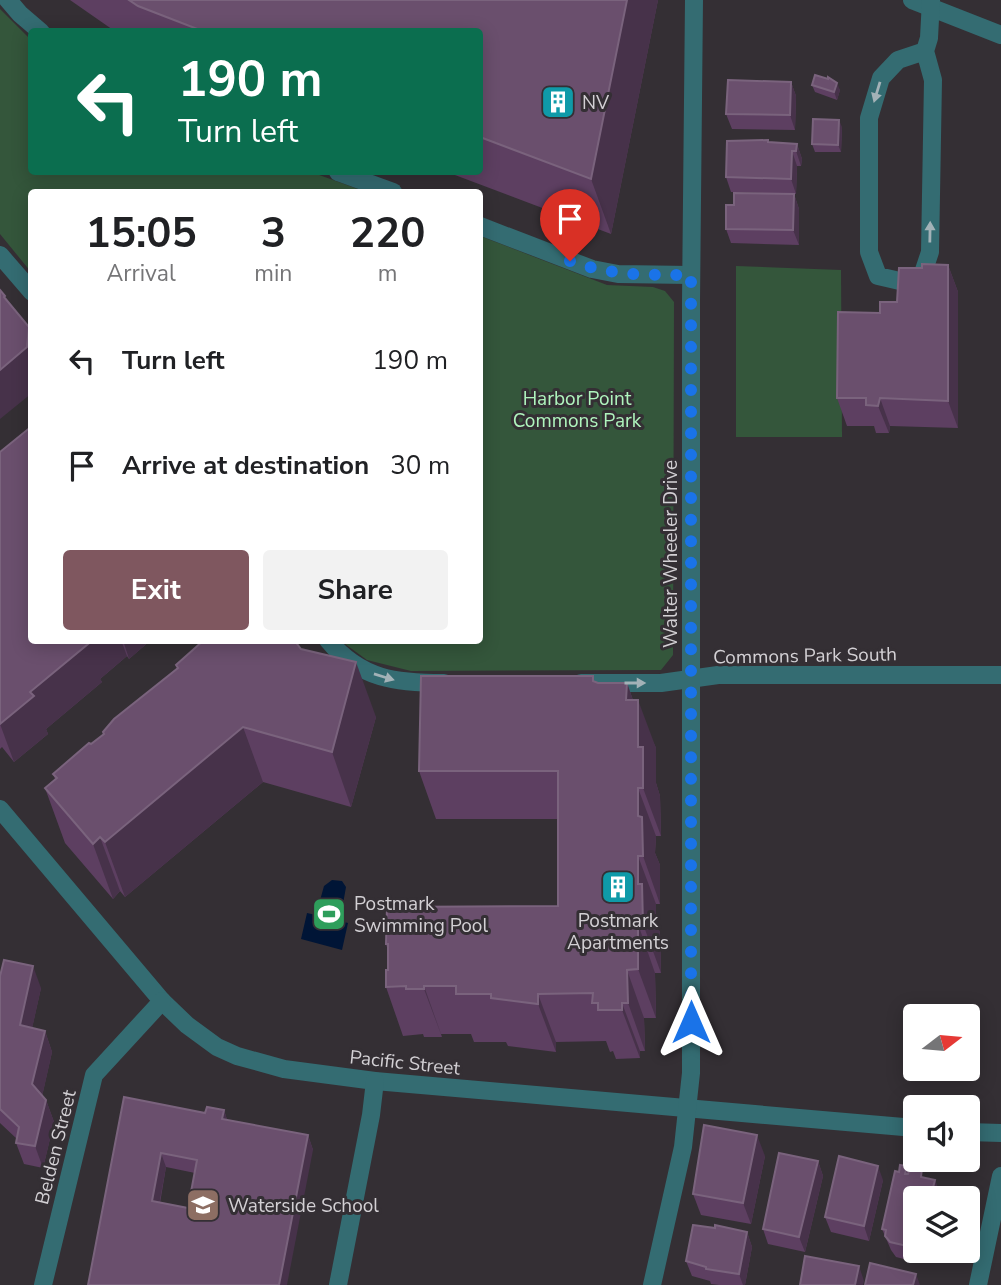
<!DOCTYPE html>
<style>
:root{--surface:#fff;--page:#f2f2f2;--text:#202124;--muted:#757577;--accent:#7f575f}
body{margin:0;font-family:"Nunito Sans",sans-serif;background:var(--page);color:var(--text);height:100vh;display:flex;flex-direction:column;font-size:26px;white-space:nowrap}
*{box-sizing:border-box;margin:0}
p{font-size:23px;color:var(--muted)}
.icon{flex:none;width:38px;height:38px;fill:none;stroke:currentColor;stroke-width:2;stroke-linecap:round;stroke-linejoin:round}
.map{position:relative;flex:1;overflow:hidden}
.details{position:absolute;left:28px;top:189px;width:455px;height:455px;display:flex;flex-direction:column;background:var(--surface);border-radius:7px;box-shadow:0 4px 18px #0003}
.details>*{flex:none}
.guide{position:absolute;left:28px;top:28px;width:455px;height:147px;border-radius:7px;box-shadow:0 4px 18px #0003;background:#0b6e4f;color:#fff;overflow:hidden}
.needle{width:46px;rotate:74deg}
.tools{position:absolute;left:903px;top:1004px;display:grid;gap:14px}
.tools a{display:grid;place-items:center;width:77px;height:77px;border-radius:7px;background:var(--surface);box-shadow:0 4px 18px #0003;font-size:35px}
.pin{position:absolute;display:grid;place-items:center;width:60px;height:60px;color:#fff;margin:-72px -30px;border-radius:50% 50% 50% 0;rotate:-45deg;box-shadow:0 0 7px #0007}
.pin .icon{rotate:45deg}
.me{position:absolute;width:77px;margin:-38px;rotate:0deg;stroke-linejoin:round;filter:drop-shadow(0 0 5px #0008)}
.turn{display:flex;align-items:center;gap:24px;height:147px;padding:0 35px;font-size:32px}
.turn .icon{width:91px;height:91px;stroke-width:2.5}
.turn b{display:block;font-size:49px;line-height:60px}
.eta{display:flex;justify-content:space-evenly;align-items:center;height:119px;text-align:center}
.eta b{font-size:42px;font-weight:700;line-height:49px}
.action{display:flex;gap:14px;margin-top:auto;padding:14px 35px}
.action a{flex:1;height:80px;border-radius:7px;background:var(--accent);color:#fff;font-size:28px;font-weight:700;line-height:80px;text-align:center}
.action a+a{background:var(--page);color:var(--text)}
ul{padding:0;list-style:none}
li{display:flex;align-items:center;gap:21px;height:105px;padding:0 35px}
li div{flex:1}
li b{display:block;font-size:26px}
li em{font-style:normal}
.map>svg:first-child{display:block}
.green{fill:#34563b}
.water{fill:#001536}
.lines{fill:none;stroke-linecap:round;stroke-linejoin:round}
.minor{stroke:#346c72;stroke-width:18}
.wall{fill:#5d3f61;fill-rule:evenodd}
.shaded-wall{fill:#47324a}
.building{fill:#6a4f6d;stroke:#7a637d;stroke-width:2;fill-rule:evenodd}
.oneway{fill:#a3b2b7}
.route{stroke:#1a73e8;stroke-width:12;stroke-dasharray:0 21.6}
.labels{text-anchor:middle;stroke-width:6;stroke-linejoin:round;paint-order:stroke}
.poi-label{font-size:19px;fill:#d3d0d4;stroke:#342f34;text-anchor:start}
.park-label{font-size:19px;fill:#aff4bd;stroke:#342f34}
.street-label{font-size:19px;fill:#d3d0d4;stroke:#342f34}
</style>
<div class="map">
<svg width="1001" height="1285" viewBox="0 0 1001 1285">
<rect width="100%" height="100%" fill="#342f34"/>
<g class="green">
<path d="M0 9 31 40 32 172H311L366 192H32L31 272 0 234Z"/>
<path d="M480 236 607 285 653 287 665 291 674 302 673 655 661 670 411 671 367 660 341 641 480 640Z"/>
<path d="M736 266 841 270 842 437H736Z"/>
</g>
<path class="water" d="M332 880 342 881 346 887 340 921 348 923 342 950 301 939 307 913 316 915 324 886Z"/>
<g class="lines">
<g class="minor">
<path d="M8 0 20 14 41 32"/>
<path d="M912 0 1001 35"/>
<path d="M925 51 898 60 881 78 869 118V252L878 276 904 282 923 273 930 252 933 80 925 51 929 38 931 0"/>
<path d="M338 172 393 192"/>
<path d="M480 226 592 269 618 274 691 275"/>
<path d="M0 255 32 292"/>
<path d="M328 640C361 680 397 683 444 683"/>
<path d="M581 683H661L718 675H1001"/>
<path d="M0 809 162 1001 187 1025 217 1047 237 1056 284 1069 375 1081 915 1128"/>
<path d="M968 1132 1001 1133"/>
<path d="M43 1285 94 1075 162 1001"/>
<path d="M338 1285 371 1115 375 1081"/>
<path d="M652 1285 683 1147 691 1073V301L694 0"/>
<path d="M978 1285 1001 1176"/>
</g>
</g>
<g class="wall">
<path d="M70 0H658L611 234 447 172H480V32H116Z"/>
<path d="M828 79 840 90 837 100 815 92 812 85Z"/>
<path d="M791 82 796 96 795 130 732 129 726 114Z"/>
<path d="M842 127 841 152H815L812 144Z"/>
<path d="M769 142 797 144 802 159 801 166H797L796 194 731 192 726 177Z"/>
<path d="M794 194 799 209V245L731 243 726 229 734 205Z"/>
<path d="M948 265 958 292V428L890 426 889 433H876L874 426H847L837 398 897 302 922 268Z"/>
<path d="M0 452 32 640H151L129 659 127 656 100 679 102 682 46 729 48 734 14 762 2 747 0 749Z"/>
<path d="M301 649 376 717 351 807 263 782 125 897 120 891 113 899 65 843 45 788 55 779 53 774 104 734 103 732 177 668 176 665Z"/>
<path d="M595 682 598 683H627L633 700 656 748V783L660 796 661 836H656L655 853 660 865V904H656V921L660 933 661 973H655L656 1018H644L645 1051H640V1058L616 1059 613 1051 610 1052 606 1041 556 1042V1052L508 1046 506 1042H474L471 1034H441L442 1037H424L423 1034 403 1036 386 987 388 970V951L386 944 558 906V819H436L419 771Z"/>
<path d="M0 976 41 988 32 1028 45 1031 52 1052 42 1096 46 1100 54 1122 43 1168 24 1164 16 1143 17 1139 0 1123Z"/>
<path d="M124 1097 205 1113 224 1110 227 1120 308 1135 313 1150 88 1285ZM166 1167 195 1173 188 1208 160 1203Z"/>
<path d="M765 1156 751 1224 701 1215 693 1194Z"/>
<path d="M818 1161 823 1176 805 1252 768 1244 763 1229Z"/>
<path d="M909 1171 925 1178 941 1195 940 1199H915V1251H922L920 1257 912 1261 896 1257 891 1250 882 1229 899 1172Z"/>
<path d="M883 1180 869 1241 831 1232 825 1217Z"/>
<path d="M747 1232 752 1247 745 1285H719L711 1284 710 1281 692 1276 686 1261Z"/>
</g>
<g class="shaded-wall">
<path d="M627 0H658L611 234 591 179Z"/>
<path d="M791 82 796 96 795 130 790 115Z"/>
<path d="M837 83 840 90 837 100 834 92Z"/>
<path d="M839 120 842 127 841 152 838 145Z"/>
<path d="M797 144 802 159 801 166 796 151Z"/>
<path d="M792 151 797 166 796 194 791 179Z"/>
<path d="M794 194 799 209V245L793 230Z"/>
<path d="M948 265 958 292V428L948 401Z"/>
<path d="M29 327 32 334V393L0 419V370Z"/>
<path d="M880 398 890 426 889 433 878 406Z"/>
<path d="M87 640H121L127 656 100 679 102 682 46 729 48 734 14 762 0 724 30 692Z"/>
<path d="M123 640H151L129 659Z"/>
<path d="M356 662 376 717 351 807 332 752Z"/>
<path d="M627 683 638 715V700L656 748V783L660 796 661 836 643 788 638 747 626 700Z"/>
<path d="M243 727 263 782 125 897 105 842Z"/>
<path d="M638 788 656 836 655 853 660 865V904L643 856 638 816Z"/>
<path d="M100 837 120 891 113 899 93 844Z"/>
<path d="M638 856 656 904V921L660 933 661 973 643 924 638 884Z"/>
<path d="M638 924 655 973 656 1018 638 969Z"/>
<path d="M33 966 41 988 28 1047 20 1025Z"/>
<path d="M627 970 644 1018 645 1051 628 1003Z"/>
<path d="M424 986 441 1034 442 1037 424 989Z"/>
<path d="M538 994 556 1042V1052L538 1004Z"/>
<path d="M622 1003 640 1051V1058L622 1010Z"/>
<path d="M45 1031 52 1052 40 1106 32 1084Z"/>
<path d="M46 1100 54 1122 43 1168 35 1146Z"/>
<path d="M224 1110 229 1125 222 1119Z"/>
<path d="M308 1135 313 1150 287 1285H279Z"/>
<path d="M757 1135 765 1156 751 1224 743 1203Z"/>
<path d="M161 1153 166 1167 157 1216 152 1201Z"/>
<path d="M818 1161 823 1176 805 1252 799 1237Z"/>
<path d="M878 1166 883 1180 869 1241 864 1226Z"/>
<path d="M935 1180 941 1195 940 1199H930Z"/>
<path d="M747 1232 752 1247 745 1285H743L739 1274Z"/>
<path d="M859 1266 864 1281 863 1285H855Z"/>
<path d="M916 1274 920 1285H913Z"/>
</g>
<g class="building">
<path d="M129 0H627L591 179 480 137V32H205L138 6Z"/>
<path d="M815 75 828 79V77L837 83 834 92 812 85Z"/>
<path d="M728 80 791 82 790 115 726 114Z"/>
<path d="M813 119 839 120 838 145 812 144Z"/>
<path d="M768 140V142L797 144 796 151H792L791 179 726 177 727 141Z"/>
<path d="M734 193 794 194 793 230 726 229V205H734Z"/>
<path d="M922 264 948 265V401L880 398 878 406 866 405V398H837L838 312 880 313V302H897L899 268H922Z"/>
<path d="M0 290 5 296 4 297 29 327 27 347 0 370Z"/>
<path d="M32 426V640H87L85 642 88 644 30 692 34 696 0 724V452Z"/>
<path d="M204 640H294L301 649 356 662 332 752 243 727 105 842 100 837 93 844 45 788 57 778 53 774 89 743 91 744 104 734 103 732 114 719 178 668 176 665Z"/>
<path d="M421 676H593V681L598 683H627L626 700H638V747H643V788H638V816L642 817 643 856H638V884H642L643 924H638V969L627 970 628 1003H622V1010H598V1003H592L593 993 538 994V1004L491 998V994H456V986H424V989H406V986L386 987V970H388V944H386L387 907 558 906V771H419Z"/>
<path d="M4 960 33 966 20 1025 45 1031 32 1084 46 1100 35 1146 16 1143 19 1127 0 1109V976Z"/>
<path d="M124 1097 205 1113 207 1107 224 1110 222 1119 308 1135 279 1285H88ZM161 1153 197 1160 188 1208 152 1201Z"/>
<path d="M704 1125 757 1135 743 1203 693 1194Z"/>
<path d="M779 1153 818 1161 799 1237 763 1229Z"/>
<path d="M839 1156 878 1166 864 1226 825 1217Z"/>
<path d="M900 1165 907 1166 905 1174H908L911 1166 922 1168 921 1177 935 1180 930 1199H915V1242L907 1246 890 1242 885 1236 886 1230 882 1229 895 1171 899 1172Z"/>
<path d="M693 1225 715 1228V1225L747 1232 739 1274 706 1269V1267L686 1261Z"/>
<path d="M805 1256 859 1266 855 1285H800Z"/>
<path d="M870 1263 916 1274 913 1285H865Z"/>
</g>
<defs><path id="oneway-solid" d="M-6-.8H1V-3.2L6.5 0L1 3.2V.8H-6Z" transform="scale(1.75)"/></defs>
<g class="oneway">
<use href="#oneway-solid" transform="translate(877 92) rotate(107)"/>
<use href="#oneway-solid" transform="translate(930 232) rotate(-89)"/>
<use href="#oneway-solid" transform="translate(384 677) rotate(17)"/>
<use href="#oneway-solid" transform="translate(635 683)"/>
</g>
<g class="lines">
<path class="route" d="M570 261C611 276 648 275 691 275V1022"/>
</g>
<defs>
<g id="building-square" transform="scale(1.75)"><rect x="-9" y="-9" width="18" height="18" rx="4" fill="#0f9aa8" stroke="#342f34"/><path d="M-4-6H4V6H1V3H-1V6H-4ZM-2.5-4.3h1.7v1.8h-1.7ZM.8-4.3h1.7v1.8H.8ZM-2.5-1h1.7V.8h-1.7ZM.8-1h1.7V.8H.8Z" fill="#fff"/></g>
<g id="stadium-square" transform="scale(1.75)"><rect x="-9" y="-9" width="18" height="18" rx="4" fill="#2e9e5b" stroke="#342f34"/><path d="M0-5a6.5 5 0 1 0 0 10a6.5 5 0 1 0 0-10ZM-3.5-1.8h7v3.6h-7Z" fill="#fff"/></g>
<g id="school-square" transform="scale(1.75)"><rect x="-9" y="-9" width="18" height="18" rx="4" fill="#8d6e63" stroke="#342f34"/><path d="M0-5L7-2L0 1L-7-2ZM-4 1L0 2.5L4 1V4Q0 6-4 4Z" fill="#fff"/></g>
</defs>
<g fill-rule="evenodd">
<use href="#building-square" x="558" y="102"/>
<use href="#building-square" x="618" y="887"/>
<use href="#stadium-square" x="329" y="914"/>
<use href="#school-square" x="203" y="1205"/>
</g>
<g class="labels">
<g class="poi-label">
<text x="582" y="109">NV</text>
<text x="354" y="910">Postmark<tspan x="354" dy="22">Swimming Pool</tspan></text>
<text x="618" y="927" text-anchor="middle">Postmark<tspan x="618" dy="22">Apartments</tspan></text>
<text x="228" y="1212">Waterside School</text>
</g>
<g class="park-label">
<text x="577" y="405">Harbor Point<tspan x="577" dy="22">Commons Park</tspan></text>
</g>
<g class="street-label">
<text transform="translate(670 554) rotate(-90)" y="7">Walter Wheeler Drive</text>
<text transform="translate(805 655) rotate(-1)" y="7">Commons Park South</text>
<text transform="translate(405 1062) rotate(6)" y="7">Pacific Street</text>
<text transform="translate(55 1147) rotate(-76)" y="7">Belden Street</text>
</g>
</g>
</svg>
<div class="tools">
<a><svg class="needle" viewBox="-14 -14 28 28"><path d="M0-13l5 13h-10z" fill="#e53935"/><path d="M0 13l5-13h-10z" fill="#757577"/></svg></a>
<a><svg class="icon" aria-label="sound" viewBox="0 0 24 24"><path d="M4 9h4l5-4v14l-5-4H4zM17 9q2 3 0 6"/></svg></a>
<a><svg class="icon" aria-label="layers" viewBox="0 0 24 24"><path d="M12 4l9 5-9 5-9-5zM3 14l9 5 9-5"/></svg></a>
</div>
<div class="pin" style="left:570px;top:261px;background:#d93025"><svg class="icon" aria-label="arrive" viewBox="0 0 24 24"><path d="M6 21V4h12l-3 4 3 4H6"/></svg></div>
<svg class="me" style="left:691px;top:1022px" viewBox="-20 -20 40 40"><path d="M0-17L14 15 0 8-14 15z" fill="#1a73e8" stroke="#fff" stroke-width="4"/></svg>
<div class="guide">
<div class="turn"><svg class="icon" aria-label="left" viewBox="0 0 24 24"><path d="M17 20v-9H6M10 6l-5 5 5 5"/></svg><div><b>190 m</b>Turn left</div></div>
</div>
<section class="details">
<div class="eta">
<div><b>15:05</b><p>Arrival</p></div>
<div><b>3</b><p>min</p></div>
<div><b>220</b><p>m</p></div>
</div>
<ul>
<li><svg class="icon" aria-label="left" viewBox="0 0 24 24"><path d="M17 20v-9H6M10 6l-5 5 5 5"/></svg><div><b>Turn left</b></div><em>190 m</em></li>
<li><svg class="icon" aria-label="arrive" viewBox="0 0 24 24"><path d="M6 21V4h12l-3 4 3 4H6"/></svg><div><b>Arrive at destination</b></div><em>30 m</em></li>
</ul>
<div class="action"><a>Exit</a><a>Share</a></div>
</section>
</div>
